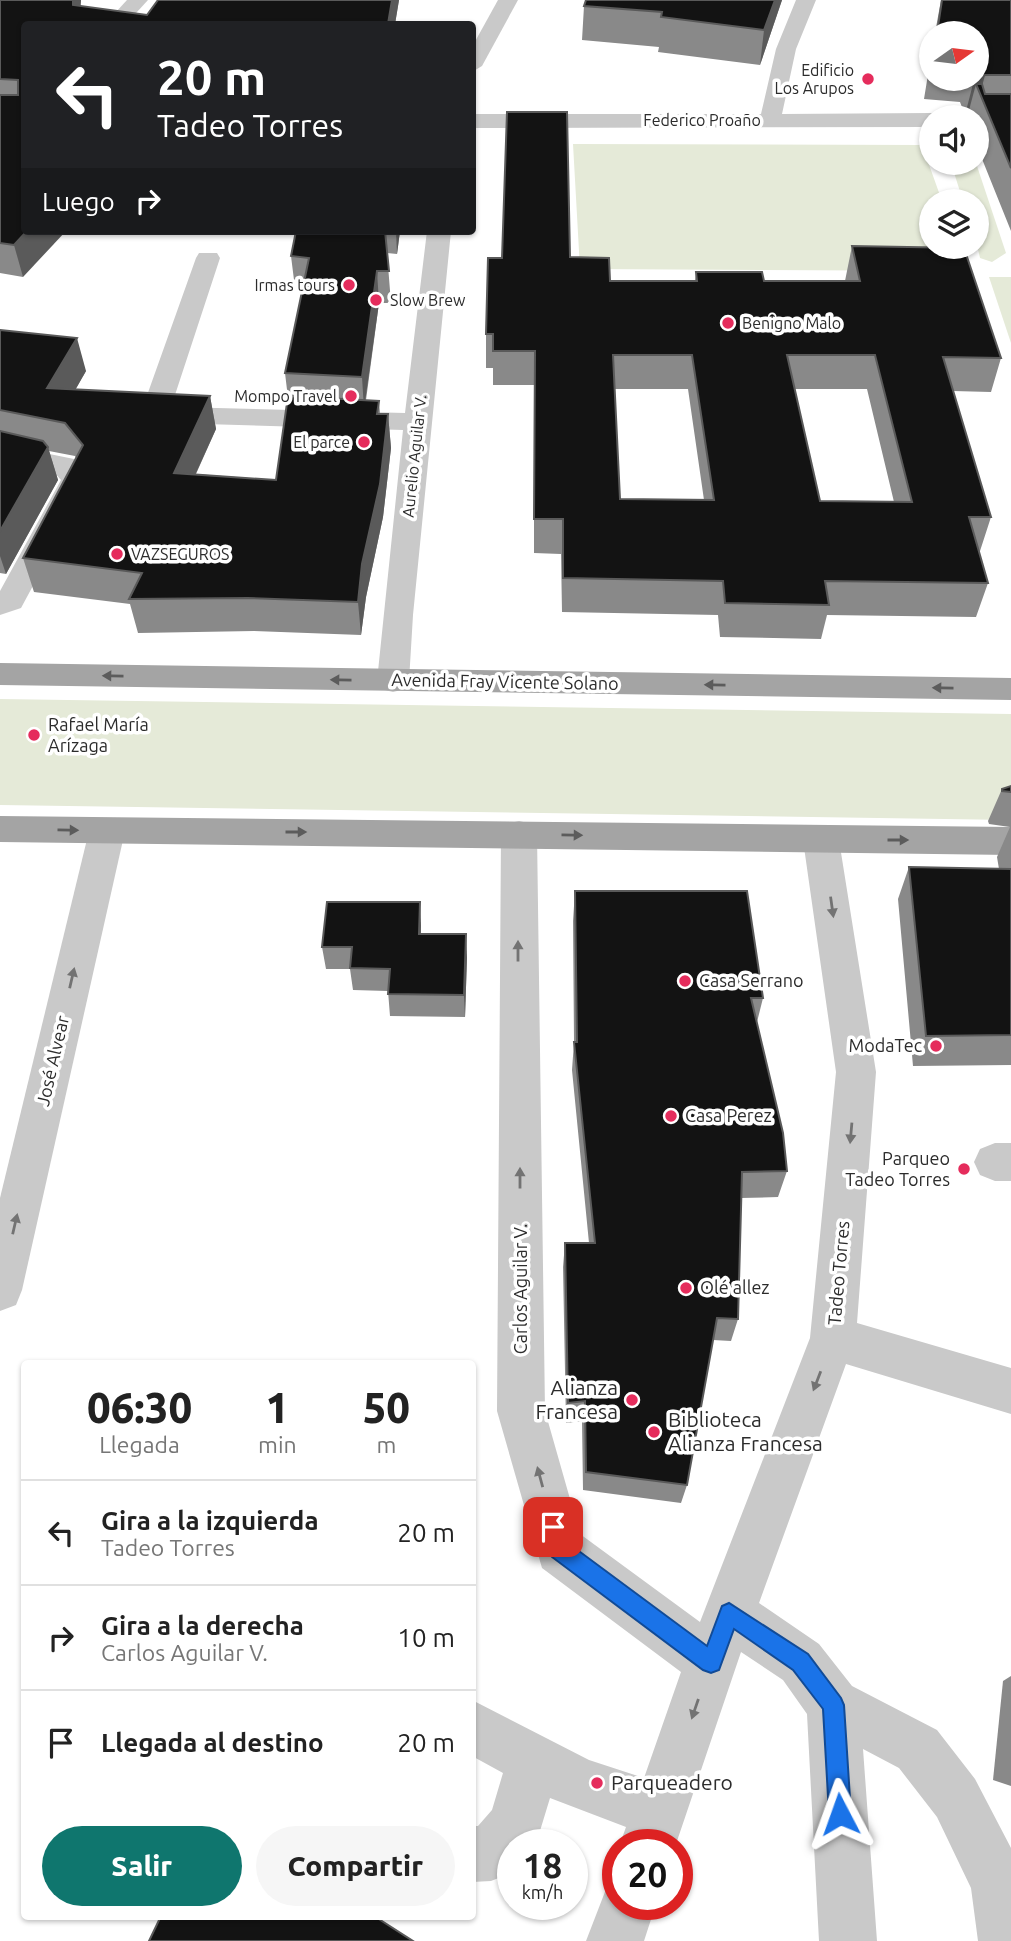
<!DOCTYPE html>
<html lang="es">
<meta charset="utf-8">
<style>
:root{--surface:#fff;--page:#f6f6f6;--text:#222;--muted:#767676;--line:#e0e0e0;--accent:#0f766e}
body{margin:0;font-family:Ubuntu,sans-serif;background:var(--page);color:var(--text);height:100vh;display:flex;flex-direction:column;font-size:26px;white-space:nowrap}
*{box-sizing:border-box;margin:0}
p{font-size:23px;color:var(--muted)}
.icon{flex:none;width:38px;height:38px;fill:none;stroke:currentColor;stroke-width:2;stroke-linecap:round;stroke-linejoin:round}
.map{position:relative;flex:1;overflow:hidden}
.drawer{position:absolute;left:21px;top:1360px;width:455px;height:560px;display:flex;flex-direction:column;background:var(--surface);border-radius:7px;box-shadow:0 2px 5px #0004}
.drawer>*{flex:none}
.top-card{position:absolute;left:21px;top:21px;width:455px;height:214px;border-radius:7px;box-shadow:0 2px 5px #0004;background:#202124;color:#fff;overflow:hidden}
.needle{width:46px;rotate:76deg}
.buttons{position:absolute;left:919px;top:21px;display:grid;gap:14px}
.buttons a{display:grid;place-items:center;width:70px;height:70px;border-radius:50%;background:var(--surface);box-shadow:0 2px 5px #0004;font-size:35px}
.speed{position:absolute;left:497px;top:1829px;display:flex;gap:14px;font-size:35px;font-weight:700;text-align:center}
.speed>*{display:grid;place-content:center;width:91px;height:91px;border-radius:50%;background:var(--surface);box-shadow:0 2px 5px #0004;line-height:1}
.speed small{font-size:18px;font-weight:400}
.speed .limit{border:10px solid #d22;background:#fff;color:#111}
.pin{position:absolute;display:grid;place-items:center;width:60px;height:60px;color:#fff;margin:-30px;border-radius:14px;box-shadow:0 4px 10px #0006}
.me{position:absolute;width:77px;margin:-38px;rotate:356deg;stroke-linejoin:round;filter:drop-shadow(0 0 5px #0008)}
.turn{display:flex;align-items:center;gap:24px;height:147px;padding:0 21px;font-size:32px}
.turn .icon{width:91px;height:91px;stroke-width:2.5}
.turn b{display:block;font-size:49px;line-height:60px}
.then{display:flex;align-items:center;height:66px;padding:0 21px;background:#0003;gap:14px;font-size:26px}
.eta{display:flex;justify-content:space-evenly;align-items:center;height:119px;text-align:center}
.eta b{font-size:42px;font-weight:800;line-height:49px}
.cta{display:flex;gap:14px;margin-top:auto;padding:14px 21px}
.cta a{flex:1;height:80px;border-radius:42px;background:var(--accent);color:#fff;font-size:28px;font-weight:800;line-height:80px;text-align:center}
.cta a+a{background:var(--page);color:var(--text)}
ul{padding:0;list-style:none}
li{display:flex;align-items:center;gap:21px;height:105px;padding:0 21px;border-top:2px solid var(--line)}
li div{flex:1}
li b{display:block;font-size:26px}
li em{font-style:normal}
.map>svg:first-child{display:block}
.green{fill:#e5ead8}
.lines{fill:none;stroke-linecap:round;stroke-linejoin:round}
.minor{fill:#c9c9c9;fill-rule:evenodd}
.major{fill:#a4a4a4;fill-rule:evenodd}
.wall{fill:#898989;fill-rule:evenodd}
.shaded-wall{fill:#5a5a5a}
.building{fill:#131313;stroke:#5a5a5a;stroke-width:2;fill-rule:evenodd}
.oneway{fill:#5c5c5c}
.oneway2{fill:#737373}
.route{fill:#1a73e8;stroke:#114b97;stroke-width:2}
.poi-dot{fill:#e52c5c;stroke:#fff;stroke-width:2.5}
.labels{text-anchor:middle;stroke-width:7;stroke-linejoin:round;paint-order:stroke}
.far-poi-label{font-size:16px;fill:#2c2c2c;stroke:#fff;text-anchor:end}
.far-street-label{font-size:16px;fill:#2c2c2c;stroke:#fff}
.street-label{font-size:18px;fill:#2c2c2c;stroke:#fff}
.poi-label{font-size:18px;fill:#2c2c2c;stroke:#fff;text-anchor:start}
.near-poi-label{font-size:21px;fill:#2c2c2c;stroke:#fff;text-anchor:start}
</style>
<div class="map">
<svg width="1011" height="1941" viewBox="0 0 1011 1941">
<rect width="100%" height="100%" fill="#fff"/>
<g class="green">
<path d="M573 144 922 145 942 201H931V247H959L967 271 580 269Z"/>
<path d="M951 163H976L1006 253 992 262 980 258 977 245 976 201H963Z"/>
<path d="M989 277H1011V343Z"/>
<path d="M0 699 1011 714V820L0 805Z"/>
</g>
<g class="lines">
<g class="minor">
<path d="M127 0H148L126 24H105Z"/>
<path d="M498 0H518L482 66 472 72V47Z"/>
<path d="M796 0H816L796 49 782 114 931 113 940 117H931V127L472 128V114H761L776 49Z"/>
<path d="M427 231H451L413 615 409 681 405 689 393 692 381 689 377 681 403 430 169 423 159 421 145 401 196 258 199 253H217L220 258 173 401 177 407 405 413Z"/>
<path d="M0 444 74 459 90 480 21 608 0 615V591L61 480 54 472 0 460Z"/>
<path d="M107 818 120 822 125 831 22 1290 16 1305 0 1311V1198L89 831 94 822Z"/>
<path d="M519 821 532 824 537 834 545 1411 580 1534 700 1622 810 1338 836 1072 803 840 808 830 821 826 834 830 839 840 876 1072 857 1323 1011 1368V1414L846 1364 759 1603 819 1644 852 1686 937 1730 975 1779 1011 1848V1941H978L971 1888 937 1817 899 1768 863 1749 877 1941H819L807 1714 783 1680 741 1652 676 1844H620L626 1827 550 1798 536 1844H513L511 1873 491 1881 472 1882V1826H478L492 1810 503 1773 472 1756V1700L589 1760 644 1778 681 1672 542 1568 497 1411 501 834 506 824Z"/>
<path d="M995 1143H1011V1181H995L980 1175 974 1162 980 1149Z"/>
<path d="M618 1880V1904H656L644 1941H586L608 1884Z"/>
</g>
<g class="major">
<path d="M0 663 1011 678V700L0 685Z"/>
<path d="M0 816 1011 827V855L0 842Z"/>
</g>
</g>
<g class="wall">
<path d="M0 0 81 6 147 15 158 0H399L395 24H24L23 277 0 273Z"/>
<path d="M782 0 760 65 658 52 659 47 582 40 584 6Z"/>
<path d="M941 0H1011V231L976 144V117H967L968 114 965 115 960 102 924 99 931 56V79H976V33H935Z"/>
<path d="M296 231H400L397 254 387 253 391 303H379L366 400 379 401 380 414H388L391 448 383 517 366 597 361 635 254 631 138 633 130 604 34 592 23 558 76 458 75 456 49 451 58 480 6 574 0 573V330L86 371 75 390 210 396 216 429 196 474 276 480 288 398 285 373 303 289 295 288 291 256Z"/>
<path d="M852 246 1001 358 991 392 953 391 991 517 980 551H979L988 583 976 617 827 615 821 639 720 637 718 615 562 612 561 554 534 553V385H493V368H486V334L570 257 610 281H695L696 272 764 281H845ZM614 389H688L704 500 620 499ZM795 389H867L894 502 820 501Z"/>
<path d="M1011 786V1065L913 1066 898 899 909 867 999 869 997 857 1010 827 989 824 988 821 1002 789Z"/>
<path d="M575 891 763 998 757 1022 787 1171 778 1197 741 1198 738 1319 731 1341 713 1340 687 1485 681 1503 583 1490 582 1421 566 1423 563 1267 565 1243H589L572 1070 574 1042 573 921Z"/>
<path d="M421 925V934L467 957 465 1017 390 1016 388 991 353 990 350 969H326L322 947Z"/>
<path d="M1011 1676V1786L993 1780 1003 1681Z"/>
</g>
<g class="shaded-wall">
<path d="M73 0H81L80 24 73 5Z"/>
<path d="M392 0H399L395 24H388Z"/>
<path d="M775 0H782L760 65 764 30Z"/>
<path d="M985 75 980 94 976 84 968 114 965 115 974 80Z"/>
<path d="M27 231H66L23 277 14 245Z"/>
<path d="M396 231H400L397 254Z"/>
<path d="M377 271 379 303 364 409 362 377Z"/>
<path d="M77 338 86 371 57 422 47 388Z"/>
<path d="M210 396 216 429 181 506 174 473Z"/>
<path d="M388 414 391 448 383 517 366 597 361 635 358 602 362 564Z"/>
<path d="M48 447 58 480 6 574 0 556V531Z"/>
<path d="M420 902 421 925 420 956 419 934Z"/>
<path d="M466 934 467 957 465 1017 464 995Z"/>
</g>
<g class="building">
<path d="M0 0H73V5L147 15 158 0H392L388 24H24V231H27L14 245 0 243V95H18V80L0 79Z"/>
<path d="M586 0H775L764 30 661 17 662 12 584 6Z"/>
<path d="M942 0H1011V75H985L976 78V33H937Z"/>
<path d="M976 84H982L985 94H1011V168Z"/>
<path d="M507 112H567L570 257 609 258 610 281H697L696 272H762L764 281H860L852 246 964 248 1001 358 943 357 991 517H969L988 583 825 581 829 605 725 603 723 581 563 578V519H534L535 351H493V334H486L488 258H502ZM613 355H692L714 500 620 499ZM787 355H875L912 502 820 501Z"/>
<path d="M296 231H385L389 271H377L362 377 285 373 309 258 291 256Z"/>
<path d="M0 330 77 338 47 388 210 396 174 473 276 480 288 396 379 401 377 414H388L380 484 362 564 358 602 248 598 129 599 142 573 23 558 83 445 65 423 0 410Z"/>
<path d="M0 431 43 441 48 447 0 531Z"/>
<path d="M1011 786V792L1002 791V789Z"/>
<path d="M909 867 1011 869V1035L926 1036Z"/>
<path d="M575 891H747L763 998H751L783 1133 787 1171 742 1172 738 1319 717 1318 687 1485 586 1472 585 1401 568 1403 565 1243H595L574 1042H577Z"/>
<path d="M327 902H420L419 934H466L464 995 388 994 390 969 350 968 352 947H322Z"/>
<path d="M161 1916H374L413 1941H149Z"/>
</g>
<defs><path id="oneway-solid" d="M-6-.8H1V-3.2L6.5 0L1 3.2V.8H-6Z" transform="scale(1.75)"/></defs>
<g class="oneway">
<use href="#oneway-solid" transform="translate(113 676) rotate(-179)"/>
<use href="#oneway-solid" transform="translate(341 680) rotate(-179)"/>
<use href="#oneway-solid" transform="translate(715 685) rotate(-179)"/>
<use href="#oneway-solid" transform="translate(943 688) rotate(-179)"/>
<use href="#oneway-solid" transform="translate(68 830) rotate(1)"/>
<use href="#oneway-solid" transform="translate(296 832)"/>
<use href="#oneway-solid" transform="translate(572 835) rotate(1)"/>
<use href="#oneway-solid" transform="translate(898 840)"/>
</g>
<g class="oneway2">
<use href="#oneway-solid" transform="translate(832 907) rotate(82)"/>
<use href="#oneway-solid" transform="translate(518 951) rotate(-90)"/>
<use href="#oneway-solid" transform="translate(72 978) rotate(-77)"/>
<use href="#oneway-solid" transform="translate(851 1133) rotate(95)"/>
<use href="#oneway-solid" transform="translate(520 1178) rotate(-90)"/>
<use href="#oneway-solid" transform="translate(15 1224) rotate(-77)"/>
<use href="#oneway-solid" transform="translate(817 1381) rotate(111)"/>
<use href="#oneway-solid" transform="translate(540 1477) rotate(-105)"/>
<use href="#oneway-solid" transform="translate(695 1709) rotate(109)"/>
</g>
<path class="route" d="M553 1516 560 1519 568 1543 707 1646 722 1606 729 1603 808 1654 841 1698 844 1705 851 1814 848 1822 840 1825 832 1822 829 1814 823 1709 793 1670 734 1629 719 1670 711 1673 703 1670 552 1557 543 1527 546 1519Z"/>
<g class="poi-dot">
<circle cx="868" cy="79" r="7"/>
<circle cx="349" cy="285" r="7"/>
<circle cx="376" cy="300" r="7"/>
<circle cx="728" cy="323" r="7"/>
<circle cx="351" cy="396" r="7"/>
<circle cx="364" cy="442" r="7"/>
<circle cx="117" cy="554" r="7"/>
<circle cx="34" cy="735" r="7"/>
<circle cx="685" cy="981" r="7"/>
<circle cx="936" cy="1046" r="7"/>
<circle cx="671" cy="1116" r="7"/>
<circle cx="964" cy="1169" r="7"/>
<circle cx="686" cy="1288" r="7"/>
<circle cx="632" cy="1400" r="7"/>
<circle cx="654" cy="1432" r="7"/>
<circle cx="597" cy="1783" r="7"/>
</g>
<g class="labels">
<g class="far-poi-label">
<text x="854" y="76">Edificio<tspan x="854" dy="18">Los Arupos</tspan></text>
<text x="335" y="291">Irmas tours</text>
<text x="390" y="306" text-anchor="start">Slow Brew</text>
<text x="742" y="329" text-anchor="start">Benigno Malo</text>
<text x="337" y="402">Mompo Travel</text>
<text x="350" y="448">El parce</text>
<text x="131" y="560" text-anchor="start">VAZSEGUROS</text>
</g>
<g class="far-street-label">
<text x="702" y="126">Federico Proaño</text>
<text transform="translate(414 456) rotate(-84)" y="6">Aurelio Aguilar V.</text>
</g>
<g class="street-label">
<text transform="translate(505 682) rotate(1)" y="6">Avenida Fray Vicente Solano</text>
<text transform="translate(53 1061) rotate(-77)" y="6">José Alvear</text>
<text transform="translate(839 1273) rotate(-85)" y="6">Tadeo Torres</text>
<text transform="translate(521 1289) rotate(-90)" y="6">Carlos Aguilar V.</text>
</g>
<g class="poi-label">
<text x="48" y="731">Rafael María<tspan x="48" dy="21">Arízaga</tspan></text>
<text x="699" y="987">Casa Serrano</text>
<text x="922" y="1052" text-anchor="end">ModaTec</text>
<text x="685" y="1122">Casa Perez</text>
<text x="950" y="1165" text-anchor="end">Parqueo<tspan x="950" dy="21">Tadeo Torres</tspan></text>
<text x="700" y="1294">Olé allez</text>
</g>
<g class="near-poi-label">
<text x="618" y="1395" text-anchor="end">Alianza<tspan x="618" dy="24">Francesa</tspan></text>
<text x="668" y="1427">Biblioteca<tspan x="668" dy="24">Alianza Francesa</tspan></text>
<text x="611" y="1790">Parqueadero</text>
</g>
</g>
</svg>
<div class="buttons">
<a><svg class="needle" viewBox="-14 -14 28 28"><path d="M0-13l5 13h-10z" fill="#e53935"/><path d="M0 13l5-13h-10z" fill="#767676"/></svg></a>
<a><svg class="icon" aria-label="sound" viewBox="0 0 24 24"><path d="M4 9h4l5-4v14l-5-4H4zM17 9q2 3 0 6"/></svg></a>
<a><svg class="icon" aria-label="layers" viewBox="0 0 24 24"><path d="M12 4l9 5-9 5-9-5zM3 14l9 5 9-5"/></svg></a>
</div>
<div class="speed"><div>18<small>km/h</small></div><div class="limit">20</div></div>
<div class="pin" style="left:553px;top:1527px;background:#d93025"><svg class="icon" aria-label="arrive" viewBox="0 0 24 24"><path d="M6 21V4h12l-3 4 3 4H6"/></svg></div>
<svg class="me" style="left:840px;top:1814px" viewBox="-20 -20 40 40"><path d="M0-17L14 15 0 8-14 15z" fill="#1a73e8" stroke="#fff" stroke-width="4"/></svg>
<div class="top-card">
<div class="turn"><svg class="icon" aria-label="left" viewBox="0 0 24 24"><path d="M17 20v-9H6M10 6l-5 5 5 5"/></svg><div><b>20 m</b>Tadeo Torres</div></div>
<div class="then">Luego<svg class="icon" aria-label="right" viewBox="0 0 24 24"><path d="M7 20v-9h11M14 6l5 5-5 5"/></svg></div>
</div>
<section class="drawer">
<div class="eta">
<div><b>06:30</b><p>Llegada</p></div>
<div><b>1</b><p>min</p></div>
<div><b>50</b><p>m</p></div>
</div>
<ul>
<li><svg class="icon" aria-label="left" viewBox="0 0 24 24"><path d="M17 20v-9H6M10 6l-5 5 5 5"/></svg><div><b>Gira a la izquierda</b><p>Tadeo Torres</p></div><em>20 m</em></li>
<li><svg class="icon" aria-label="right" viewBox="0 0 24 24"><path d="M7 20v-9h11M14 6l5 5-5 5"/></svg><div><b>Gira a la derecha</b><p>Carlos Aguilar V.</p></div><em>10 m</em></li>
<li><svg class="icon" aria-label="arrive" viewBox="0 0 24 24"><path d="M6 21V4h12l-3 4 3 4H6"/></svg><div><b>Llegada al destino</b></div><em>20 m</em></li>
</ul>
<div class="cta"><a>Salir</a><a>Compartir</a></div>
</section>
</div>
